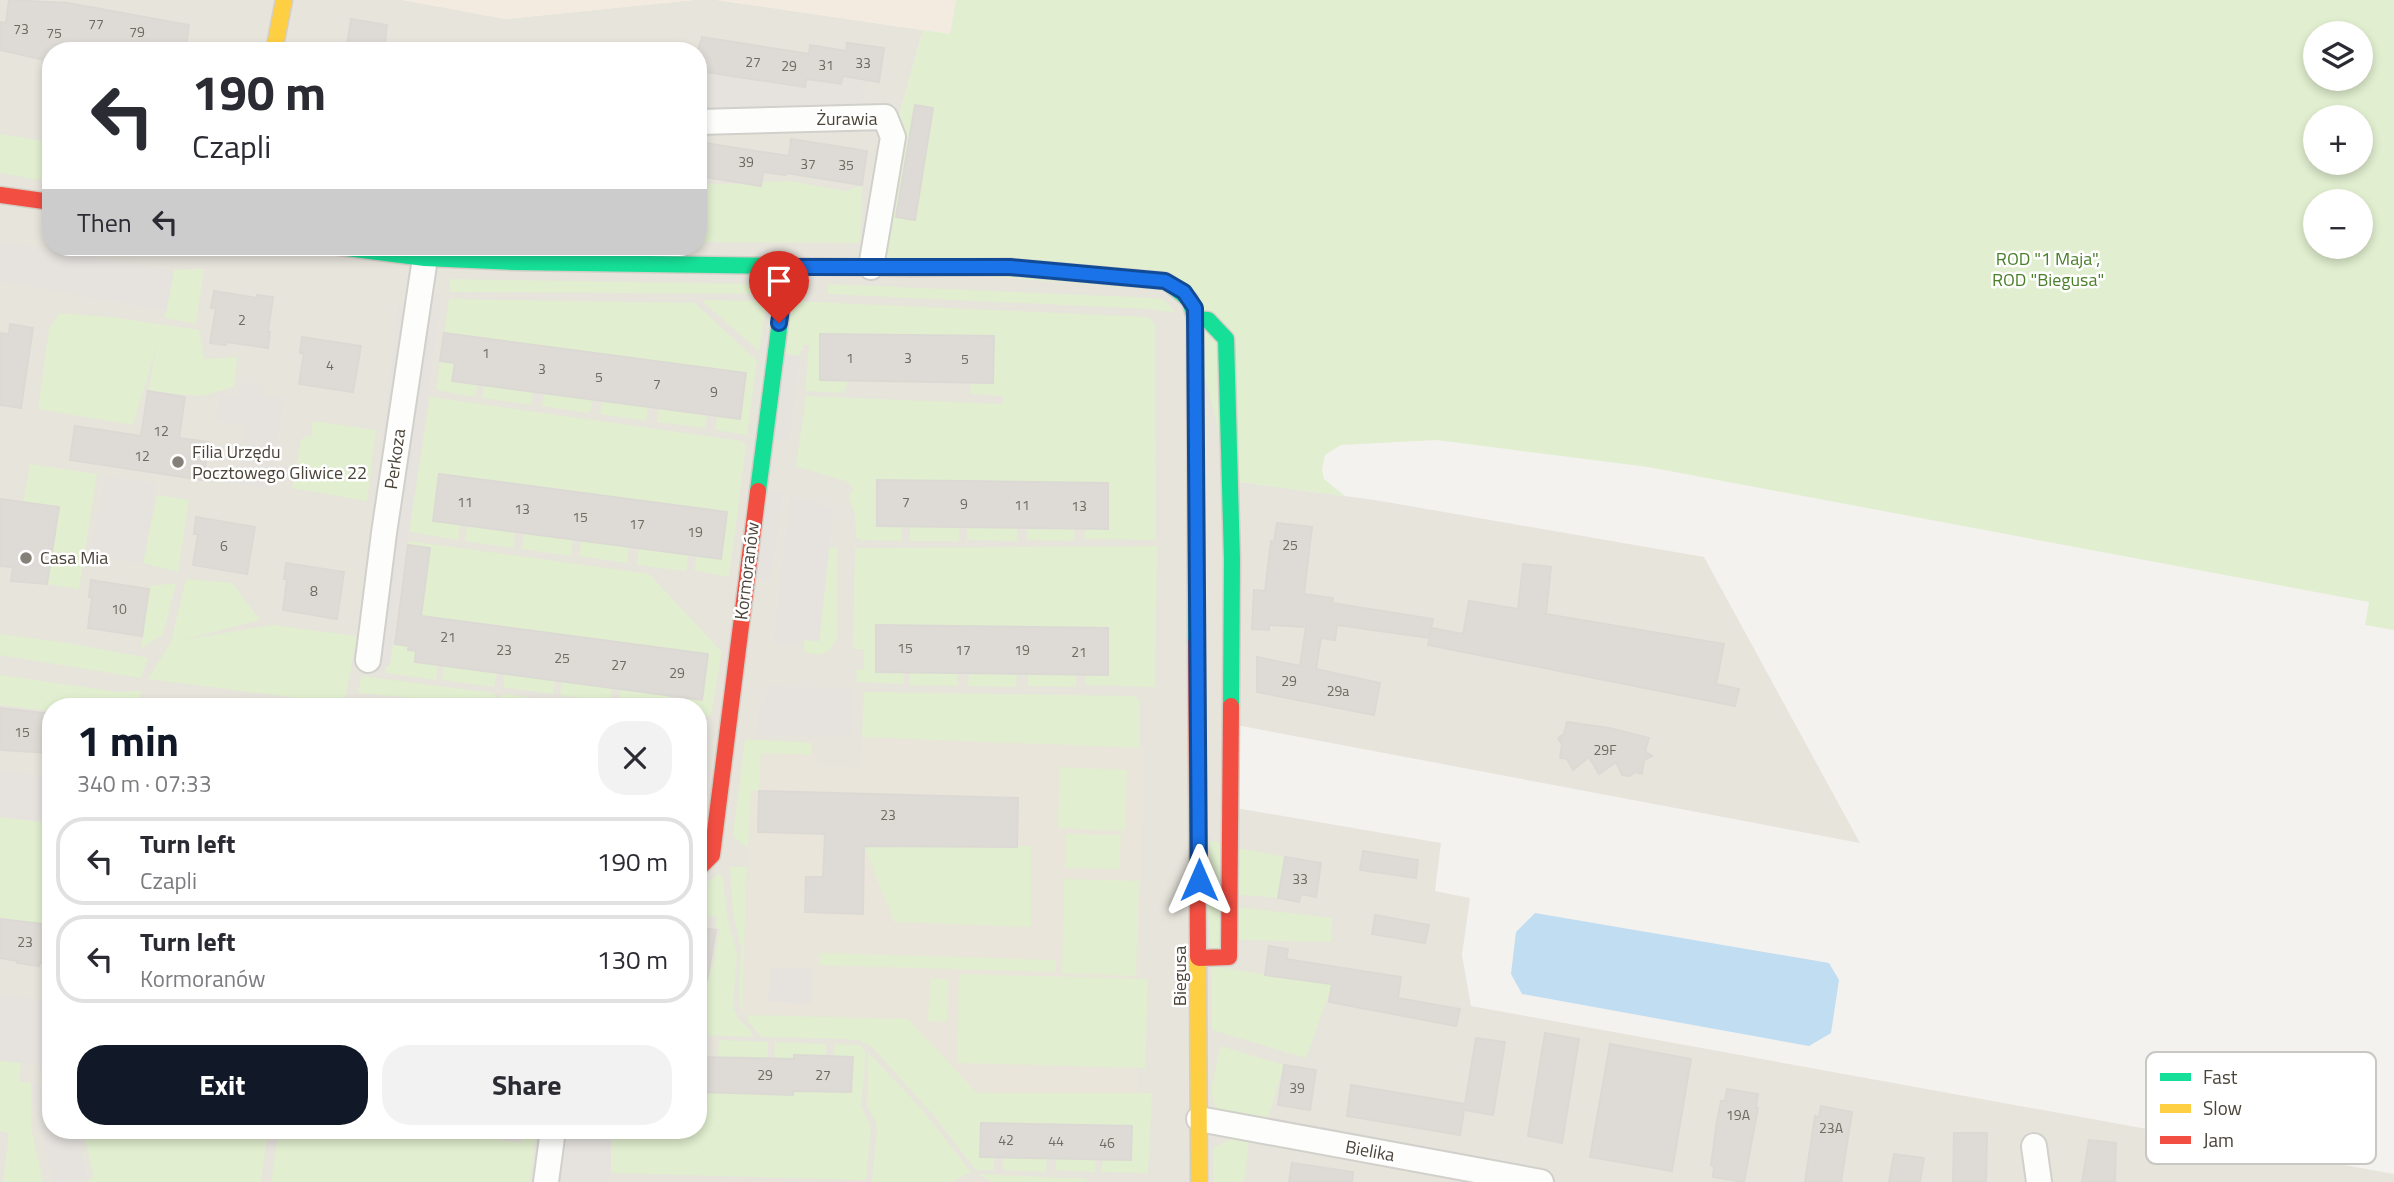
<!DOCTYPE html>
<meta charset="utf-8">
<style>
:root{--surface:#fff;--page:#f2f2f3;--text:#2b2b33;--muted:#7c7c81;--line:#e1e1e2;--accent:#111827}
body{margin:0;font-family:"Titillium Web",sans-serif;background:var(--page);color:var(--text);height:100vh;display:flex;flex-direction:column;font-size:26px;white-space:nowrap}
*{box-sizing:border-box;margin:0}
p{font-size:23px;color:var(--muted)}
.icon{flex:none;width:38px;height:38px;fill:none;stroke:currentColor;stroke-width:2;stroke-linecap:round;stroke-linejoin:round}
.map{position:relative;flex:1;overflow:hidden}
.side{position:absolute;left:42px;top:698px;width:665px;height:441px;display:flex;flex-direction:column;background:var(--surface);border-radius:28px;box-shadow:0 4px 10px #0003}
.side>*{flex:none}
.guide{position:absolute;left:42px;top:42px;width:665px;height:214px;border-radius:28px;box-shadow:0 4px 10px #0003;background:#fff;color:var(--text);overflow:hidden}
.buttons{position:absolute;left:2303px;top:21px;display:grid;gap:14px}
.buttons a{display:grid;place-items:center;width:70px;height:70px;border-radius:50%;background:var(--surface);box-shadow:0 4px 10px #0003;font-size:35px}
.pin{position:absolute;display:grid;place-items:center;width:60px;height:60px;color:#fff;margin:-72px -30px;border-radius:50% 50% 50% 0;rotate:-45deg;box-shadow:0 0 7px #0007}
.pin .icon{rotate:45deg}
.me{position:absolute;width:77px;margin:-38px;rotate:0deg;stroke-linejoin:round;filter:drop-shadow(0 0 5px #0008)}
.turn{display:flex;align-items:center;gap:24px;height:147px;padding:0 35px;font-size:32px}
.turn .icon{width:91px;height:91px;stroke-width:2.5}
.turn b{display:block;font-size:49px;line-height:60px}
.then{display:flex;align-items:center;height:66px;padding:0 35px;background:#0003;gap:14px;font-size:26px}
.round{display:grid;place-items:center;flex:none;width:74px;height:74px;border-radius:28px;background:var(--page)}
.overview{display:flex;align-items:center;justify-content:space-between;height:119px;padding:0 35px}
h1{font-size:42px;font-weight:700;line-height:52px;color:var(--accent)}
.action{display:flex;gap:14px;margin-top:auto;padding:14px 35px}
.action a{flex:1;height:80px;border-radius:28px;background:var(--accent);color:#fff;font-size:28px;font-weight:700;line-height:80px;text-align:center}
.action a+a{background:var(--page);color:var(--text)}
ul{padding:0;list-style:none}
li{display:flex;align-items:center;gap:21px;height:88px;margin:0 14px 10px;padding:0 21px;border:4px solid var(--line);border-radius:28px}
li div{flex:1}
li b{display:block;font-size:26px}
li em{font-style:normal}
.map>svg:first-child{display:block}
.residential{fill:#e7e4dc;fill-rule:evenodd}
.commercial{fill:#f3ebdf}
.education{fill:#eae5da}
.green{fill:#e1eecf;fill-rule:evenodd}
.parking{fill:#e6e3df}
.water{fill:#c0ddf1}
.building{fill:#dedbd6;stroke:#dcd9d4;stroke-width:2}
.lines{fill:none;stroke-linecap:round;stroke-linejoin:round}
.street-casing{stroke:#d2d0cb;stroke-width:28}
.fast-casing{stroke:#d3cfc5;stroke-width:19}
.slow-casing{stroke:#d3cfc5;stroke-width:19}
.jam-casing{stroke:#d3cfc5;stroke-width:19}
.street{stroke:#fdfdfc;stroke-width:24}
.fast{stroke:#16e098;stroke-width:16}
.slow{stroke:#ffcf43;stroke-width:16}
.jam{stroke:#f24e42;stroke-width:16}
.route-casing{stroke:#114b97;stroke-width:18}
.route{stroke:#1a73e8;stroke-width:12}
.poi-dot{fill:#868178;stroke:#fff;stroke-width:2.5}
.labels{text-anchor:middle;stroke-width:5;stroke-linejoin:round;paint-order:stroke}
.number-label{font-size:14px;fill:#706a61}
.street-label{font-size:18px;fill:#4b4439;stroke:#fff}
.park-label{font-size:18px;fill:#4a7f2a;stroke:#fff}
.poi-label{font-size:18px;fill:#4b4439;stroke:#fff;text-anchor:start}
.key{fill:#fff;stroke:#c9c7c4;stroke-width:2}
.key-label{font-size:19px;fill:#4b4439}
</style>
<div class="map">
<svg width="2394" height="1182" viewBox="0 0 2394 1182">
<rect width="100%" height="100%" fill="#f4f2ee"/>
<path class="residential" d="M0 0H403L506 19 693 0H717L923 30 893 137 1184 292 1232 481 1375 500 1704 557 1860 843 1231 724 1230 807 1441 843 1435 891 1470 898 1462 955 1471 1006 2394 1174V1182H0ZM51 51H698V247H51ZM51 707H698V1130H51Z"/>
<g class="commercial">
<path d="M403 0H693L505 19Z"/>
<path d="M717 0H956L950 34Z"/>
</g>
<path class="education" d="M862 737 1144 748 1138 1093H976L908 1019 742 1014 751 791 759 790 761 753 817 755V765L861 767Z"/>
<g class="green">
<path d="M956 0H2394V630L2365 625 2369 602 1648 467 1437 440 1341 445 1325 455 1322 469 1324 479 1345 496 1231 481 1184 292 871 267 893 137 923 30 950 34ZM2315 33H2361V79H2315ZM2315 117H2361V163H2315ZM2315 201H2361V247H2315Z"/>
<path d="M0 134 51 142V182L0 173Z"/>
<path d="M791 181 845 191 862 185 860 243 698 242V185Z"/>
<path d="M204 269 196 324 165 318 174 270Z"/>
<path d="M450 279 768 284 767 294 449 292Z"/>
<path d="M828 284 1157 298 1164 300 1176 313 1149 309 828 294Z"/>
<path d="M449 299 695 303 757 361 747 435 715 430 717 416 740 419 746 373 459 335 452 381 478 385 475 397 436 390Z"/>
<path d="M703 300 767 301 759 351 703 302Z"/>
<path d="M792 301 1147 317 1152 320 1155 326 1156 540 1084 539 1085 529 1108 528 993 483 992 480H878L902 526 901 541 861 540 856 537 855 516 849 497 853 489 848 482 796 466 806 396 1003 404V396L970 394 971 382H993L994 336 821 334 820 380 847 381 846 389 842 393 805 391 809 345H803L800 356 786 354Z"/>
<path d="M59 313 118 318 199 330 204 359 237 357 234 387 200 396 148 391 157 346 133 425 38 409 49 329Z"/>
<path d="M484 385 533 392 531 405 482 398Z"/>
<path d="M544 393 593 399 591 410 587 413 542 406Z"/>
<path d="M430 397 742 441 746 446 729 577 694 570 697 555 461 524 458 540 409 532Z"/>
<path d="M602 401 648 407 646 421 600 414Z"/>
<path d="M659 408 707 415 705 428 657 422Z"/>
<path d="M313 421 376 430 367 501 292 488 301 440 305 436 311 437Z"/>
<path d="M30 464 97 474 79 589 47 584 58 507 23 502Z"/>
<path d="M157 495 189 500 178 572 143 563Z"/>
<path d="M467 525 515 532 513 548 465 541Z"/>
<path d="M910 525 959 526V541H910Z"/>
<path d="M967 525 1017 529V541L967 540Z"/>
<path d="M1027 528 1074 529V541L1027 540Z"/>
<path d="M524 533 573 540 571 556 522 549Z"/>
<path d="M581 540 629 547 627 563 579 556Z"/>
<path d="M409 541 649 574 722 652 711 716 698 714V707H676L677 697 702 700 708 654 421 616 430 549 408 545Z"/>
<path d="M1157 546 1155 687 1085 685 1086 675H1108V628H992V626L877 625 904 672 903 684 857 682 856 670 864 669V649H853L855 548Z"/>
<path d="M829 547 837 548V636C833 653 819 659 804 651V640L819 641Z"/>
<path d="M639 548 688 555 686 571 637 565Z"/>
<path d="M186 579 232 583 260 620 183 640 273 625 357 636 344 704 148 679 171 642Z"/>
<path d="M176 583 163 634 141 649 150 586Z"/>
<path d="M0 634 68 643 148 658 141 678 0 655Z"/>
<path d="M390 643 409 646 408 650 416 651 438 665 436 680 385 673Z"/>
<path d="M444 665 497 673 494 687 442 680Z"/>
<path d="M910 671 958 672V686L910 685Z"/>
<path d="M969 671 1017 675 1016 687 968 686Z"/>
<path d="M505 673 555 680 553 694 503 687Z"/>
<path d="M1028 674 1076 675V687L1028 686Z"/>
<path d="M0 675 118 692 141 691 139 707H51V711L0 705Z"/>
<path d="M361 676 493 693 497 697 496 702 492 705 358 693Z"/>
<path d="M562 681 612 688 610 702 560 695Z"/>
<path d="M620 689 669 695 667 707 618 704Z"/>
<path d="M864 692 1135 696 1140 701V748L862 737Z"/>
<path d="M505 694 553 701 555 707H502L499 702 501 695Z"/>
<path d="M745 739 812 743V755L761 753 759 791H751L748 848 733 836Z"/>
<path d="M1060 767 1127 770 1125 831 1058 828Z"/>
<path d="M0 817 51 823 47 872 51 873V925L0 919Z"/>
<path d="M1066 834 1121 835 1119 869 1065 868Z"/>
<path d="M1209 841 1229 844V889L1238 848 1285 857 1278 898 1229 894V906L1332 918 1331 942 1237 940 1229 910V957H1211L1208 906Z"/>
<path d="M864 846H1031V927L894 922Z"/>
<path d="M730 867H747L742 1014 739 1001 741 947 733 914Z"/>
<path d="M720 873 723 879 727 917 737 953 733 1007 737 1017 751 1031 753 1037 698 1035V986L713 966 720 929 715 928 718 917 698 914V889Z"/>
<path d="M1064 879 1139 881 1136 976 1062 973Z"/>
<path d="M820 953 1056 960V972L819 965Z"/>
<path d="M1211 966 1332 985 1306 1058 1212 1030Z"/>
<path d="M959 974 1148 979 1145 1068 957 1063Z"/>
<path d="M930 979H948L947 1022 928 1021Z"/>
<path d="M748 1015 908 1019 977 1093H1152L1148 1173 1101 1172 1103 1160H1131L1132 1126 981 1123 980 1156 994 1157V1170H976L934 1116 873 1048 861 1041 847 1039 761 1037 748 1021Z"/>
<path d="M719 1040 768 1042V1059L718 1057Z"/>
<path d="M775 1042 826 1044V1056L774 1059Z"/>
<path d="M835 1044 861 1045 866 1053 861 1106 871 1128 866 1180 611 1173V1131L698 1130V1092L793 1095V1091L851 1092 853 1057 834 1056Z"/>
<path d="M1220 1046 1284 1065 1268 1117 1216 1111 1211 1091Z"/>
<path d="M868 1052 921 1108 971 1172 952 1182H872L877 1129 875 1121 867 1105Z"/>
<path d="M0 1061 21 1063 19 1082 31 1083V1127L43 1182H3L9 1133 0 1131Z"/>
<path d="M83 1131V1130L268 1131 261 1182H86L94 1177Z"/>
<path d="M428 1131 521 1143 524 1131H536L530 1182H271L279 1131Z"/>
<path d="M1233 1138 1249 1141 1244 1182H1213V1148Z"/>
<path d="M1003 1157 1047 1158 1046 1172 1003 1170Z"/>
<path d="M1056 1158 1096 1160 1095 1172 1055 1170Z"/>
<path d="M978 1174 1089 1179 1085 1182H993Z"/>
</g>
<g class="parking">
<path d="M698 70 806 79 868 80 858 118 698 122Z"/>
<path d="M0 241 174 270 166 311 0 281Z"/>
<path d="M419 293 442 294 390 664 374 675Z"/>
<path d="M399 300 407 326 381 561 359 624Z"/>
<path d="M786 354 800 356 789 442 774 440Z"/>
<path d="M240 382 263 386 262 395 284 398 269 489 237 484 246 426 215 421 220 393 238 396Z"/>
<path d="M104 476 156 484 143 563 91 555Z"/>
<path d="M768 491 783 493 771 579 757 578Z"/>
<path d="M790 497 821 502 820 505 834 507 819 641 804 640 786 646 773 644Z"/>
<path d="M767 686 853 689 852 736 757 735 759 703H766Z"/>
<path d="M0 771 51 776V823L0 817Z"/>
<path d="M770 967 813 969 811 1004 768 1002Z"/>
<path d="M0 994 51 1001V1017H45L44 1029 51 1030V1072L40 1071V1065L0 1060Z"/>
<path d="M39 1082 48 1118H51V1130L76 1131 88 1179 53 1182 31 1083Z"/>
<path d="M543 1131H611V1173L605 1182H537Z"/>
</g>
<path class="water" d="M1535 913 1829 963 1839 980 1831 1033 1809 1046 1522 994 1511 974 1516 932Z"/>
<g class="building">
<path d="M9 0 68 3 189 25 185 51H51V60H44L0 50V22L6 23Z"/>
<path d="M351 19 387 25 384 51H346Z"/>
<path d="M702 37 809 54 810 45 846 51 847 43 884 48 879 82 843 76 841 84 806 79 805 87 698 71V50Z"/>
<path d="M915 105 933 108 915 220 896 217Z"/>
<path d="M791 139 867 151 862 185 786 173V175L763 172 761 186 698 176V142L789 156Z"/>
<path d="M214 291 257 298V295L273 297 268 332H270L268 348 226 342V345L210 343 216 308H211Z"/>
<path d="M10 324 33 328 21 408 0 405V333L9 334Z"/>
<path d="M444 333 746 373 740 419 452 381 455 363 440 361Z"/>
<path d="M820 334 994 336 993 383 820 380Z"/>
<path d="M302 337 361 346 353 392 299 384 304 353H300Z"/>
<path d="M148 391 185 397 179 438 209 442 203 480 70 460 75 426 141 436Z"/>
<path d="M439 474 727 512 721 559 433 521Z"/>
<path d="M877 480 1108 483V529L877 526Z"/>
<path d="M0 499 59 507 47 584 11 581 13 567 0 566Z"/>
<path d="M196 517 255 527 247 574 193 565 198 534H194Z"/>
<path d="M1277 523 1312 527 1304 594 1333 598 1332 603 1433 619 1429 638 1337 625 1335 640 1321 638 1316 669 1380 683 1374 715 1257 692V657L1300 666 1306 627 1269 625V630L1252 629 1254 590 1265 591 1271 541 1274 542Z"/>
<path d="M408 545 430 548 421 616 708 654 702 700 415 662 416 651 408 650 409 646 395 644Z"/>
<path d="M286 563 344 572 337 619 283 610 287 579H284Z"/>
<path d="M1523 564 1551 567 1546 614 1724 644 1716 684 1739 689 1735 706 1428 645 1432 628 1463 634 1469 601 1518 609Z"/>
<path d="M91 580 149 589 142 636 88 628 92 597H89Z"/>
<path d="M876 625 1108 628V675L876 672Z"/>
<path d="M0 708 51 714V753L0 750Z"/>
<path d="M1567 722 1609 728 1649 738 1645 751 1652 756 1644 760 1642 774 1635 772 1630 776 1622 775 1616 762 1599 774 1589 757 1573 770 1567 759 1560 758 1562 745 1558 738 1564 734Z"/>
<path d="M759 791 1018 798 1017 847 864 846 863 914 805 912 806 877H823L825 834 758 832Z"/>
<path d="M1363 851 1418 860 1416 878 1360 870Z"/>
<path d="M1285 857 1321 863 1316 897 1301 894 1299 902 1278 898Z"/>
<path d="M1375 915 1429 925 1425 943 1372 934Z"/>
<path d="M0 919 51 925V965L39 963V966L17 963V961L0 958Z"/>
<path d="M698 927 716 930 707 981H698Z"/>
<path d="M1269 946 1288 949 1286 959 1401 977 1398 998 1460 1009 1456 1026 1329 1002 1332 984 1265 975Z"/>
<path d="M1545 1033 1579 1039 1562 1143 1528 1136Z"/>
<path d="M1476 1038 1505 1042 1493 1115 1464 1110 1460 1135 1347 1116 1351 1085 1465 1104Z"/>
<path d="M1610 1044 1691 1059 1672 1171 1590 1157Z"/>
<path d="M794 1055 853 1057 851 1092 793 1091V1095L698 1092V1057L794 1059Z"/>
<path d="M1284 1065 1316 1070 1310 1110 1278 1105Z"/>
<path d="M1727 1089 1758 1094 1756 1108H1758L1744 1182 1713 1177 1714 1166 1711 1165 1717 1121 1721 1101H1725Z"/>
<path d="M1821 1106 1852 1112 1841 1182H1805L1815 1116 1819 1117Z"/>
<path d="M981 1123 1132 1126 1131 1160 980 1157Z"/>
<path d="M1954 1133H1987L1986 1182H1953Z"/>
<path d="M2089 1140 2116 1143 2115 1182H2082Z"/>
<path d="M1894 1154 1924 1158 1920 1182H1889Z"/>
<path d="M1292 1163 1353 1172 1352 1182H1289Z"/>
</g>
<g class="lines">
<g class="street-casing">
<g id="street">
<path d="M698 122 885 117 893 137 871 267"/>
<path d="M368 660 384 533 425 258"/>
<path d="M1199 1119 1541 1182"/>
<path d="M2034 1146 2039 1182"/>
<path d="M546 1182 553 1130"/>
</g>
</g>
<g class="fast-casing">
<g id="fast">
<path d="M339 247 425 258 513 262 910 268"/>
<path d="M1170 284 1190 300 1195 319 1196 642"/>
<path d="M1195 319 1208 320 1226 339 1232 560 1231 706"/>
<path d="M758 491 787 267"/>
</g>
</g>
<g class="slow-casing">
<g id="slow">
<path d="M274 51 284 0"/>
<path d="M1198 957 1199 1182"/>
</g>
</g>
<g class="jam-casing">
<g id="jam">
<path d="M0 195 51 202"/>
<path d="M910 268 1010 267 1165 281 1170 284"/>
<path d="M1196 642 1198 957"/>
<path d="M698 869 712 855 758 491"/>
<path d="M1199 958 1229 957 1231 706"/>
</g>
</g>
<use href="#street" class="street"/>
<use href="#fast" class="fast"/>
<use href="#slow" class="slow"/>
<use href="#jam" class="jam"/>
</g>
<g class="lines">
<g class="route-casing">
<path id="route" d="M779 323 787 267H1010L1165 281 1184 292 1195 308 1199 880"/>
</g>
<use href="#route" class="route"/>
</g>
<g class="poi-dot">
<circle cx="178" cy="462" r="7"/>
<circle cx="26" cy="558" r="7"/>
</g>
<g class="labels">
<g class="number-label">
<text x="96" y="29">77</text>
<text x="21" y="34">73</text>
<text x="137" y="37">79</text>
<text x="54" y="38">75</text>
<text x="753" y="67">27</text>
<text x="863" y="68">33</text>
<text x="826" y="70">31</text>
<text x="789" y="71">29</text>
<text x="746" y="167">39</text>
<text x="808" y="169">37</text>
<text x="846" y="170">35</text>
<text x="242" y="325">2</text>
<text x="486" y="358">1</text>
<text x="850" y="363">1</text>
<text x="908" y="363">3</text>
<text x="965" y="364">5</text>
<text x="330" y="370">4</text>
<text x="542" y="374">3</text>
<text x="599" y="382">5</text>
<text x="657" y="389">7</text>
<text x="714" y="397">9</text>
<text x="161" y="436">12</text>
<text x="142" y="461">12</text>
<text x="465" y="507">11</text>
<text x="906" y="507">7</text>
<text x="964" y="509">9</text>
<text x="1022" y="510">11</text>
<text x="1079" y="511">13</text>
<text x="522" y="514">13</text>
<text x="580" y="522">15</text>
<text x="637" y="529">17</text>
<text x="695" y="537">19</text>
<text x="1290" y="550">25</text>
<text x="224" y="551">6</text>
<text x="314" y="596">8</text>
<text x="119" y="614">10</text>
<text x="448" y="642">21</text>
<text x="905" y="653">15</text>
<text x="504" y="655">23</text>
<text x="963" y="655">17</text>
<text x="1022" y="655">19</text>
<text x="1079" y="657">21</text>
<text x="562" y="663">25</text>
<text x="619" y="670">27</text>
<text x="677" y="678">29</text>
<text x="1289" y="686">29</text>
<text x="1338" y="696">29a</text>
<text x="22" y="737">15</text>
<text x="1605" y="755">29F</text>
<text x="888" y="820">23</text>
<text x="1300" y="884">33</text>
<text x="25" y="947">23</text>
<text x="765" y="1080">29</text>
<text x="823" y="1080">27</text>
<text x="1297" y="1093">39</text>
<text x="1738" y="1120">19A</text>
<text x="1831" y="1133">23A</text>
<text x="1006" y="1145">42</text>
<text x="1056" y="1146">44</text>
<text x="1107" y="1148">46</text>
</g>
<g class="street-label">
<text x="847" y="125">Żurawia</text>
<text transform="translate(395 459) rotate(-82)" y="6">Perkoza</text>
<text transform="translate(747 571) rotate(-83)" y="6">Kormoranów</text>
<text transform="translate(1180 976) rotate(-90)" y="6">Biegusa</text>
<text transform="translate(1370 1151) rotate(10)" y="6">Bielika</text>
</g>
<g class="park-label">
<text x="2048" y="265">ROD "1 Maja",<tspan x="2048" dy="21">ROD "Biegusa"</tspan></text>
</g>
<g class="poi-label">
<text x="192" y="458">Filia Urzędu<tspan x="192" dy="21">Pocztowego Gliwice 22</tspan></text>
<text x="40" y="564">Casa Mia</text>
</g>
</g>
<rect x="2146" y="1052" width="230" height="112" rx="10" class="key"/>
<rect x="2160" y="1073" width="31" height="8" fill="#16e098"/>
<rect x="2160" y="1104" width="31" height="9" fill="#ffcf43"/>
<rect x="2160" y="1136" width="31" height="8" fill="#f24e42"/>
<g class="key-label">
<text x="2203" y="1084">Fast</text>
<text x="2203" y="1115">Slow</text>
<text x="2203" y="1147">Jam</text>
</g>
</svg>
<div class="buttons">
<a><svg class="icon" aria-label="layers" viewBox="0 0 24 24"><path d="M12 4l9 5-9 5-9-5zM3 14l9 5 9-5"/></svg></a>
<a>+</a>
<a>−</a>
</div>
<div class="pin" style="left:779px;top:323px;background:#d93025"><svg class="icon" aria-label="arrive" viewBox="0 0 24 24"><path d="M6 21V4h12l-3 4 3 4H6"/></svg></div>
<svg class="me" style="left:1199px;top:880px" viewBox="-20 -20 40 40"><path d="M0-17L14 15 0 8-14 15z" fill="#1a73e8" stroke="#fff" stroke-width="4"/></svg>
<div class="guide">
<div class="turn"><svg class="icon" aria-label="left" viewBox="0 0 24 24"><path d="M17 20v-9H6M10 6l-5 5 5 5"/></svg><div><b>190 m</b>Czapli</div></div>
<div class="then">Then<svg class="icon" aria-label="left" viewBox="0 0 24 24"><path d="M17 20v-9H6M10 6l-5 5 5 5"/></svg></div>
</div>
<section class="side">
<div class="overview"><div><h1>1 min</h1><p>340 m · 07:33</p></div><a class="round"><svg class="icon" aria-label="close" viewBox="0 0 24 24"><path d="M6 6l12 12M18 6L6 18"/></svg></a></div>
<ul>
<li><svg class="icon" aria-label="left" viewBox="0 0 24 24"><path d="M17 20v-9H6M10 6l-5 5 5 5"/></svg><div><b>Turn left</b><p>Czapli</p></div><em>190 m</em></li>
<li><svg class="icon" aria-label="left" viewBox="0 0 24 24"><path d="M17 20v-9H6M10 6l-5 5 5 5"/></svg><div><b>Turn left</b><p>Kormoranów</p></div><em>130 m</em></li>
</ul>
<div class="action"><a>Exit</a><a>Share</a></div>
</section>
</div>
